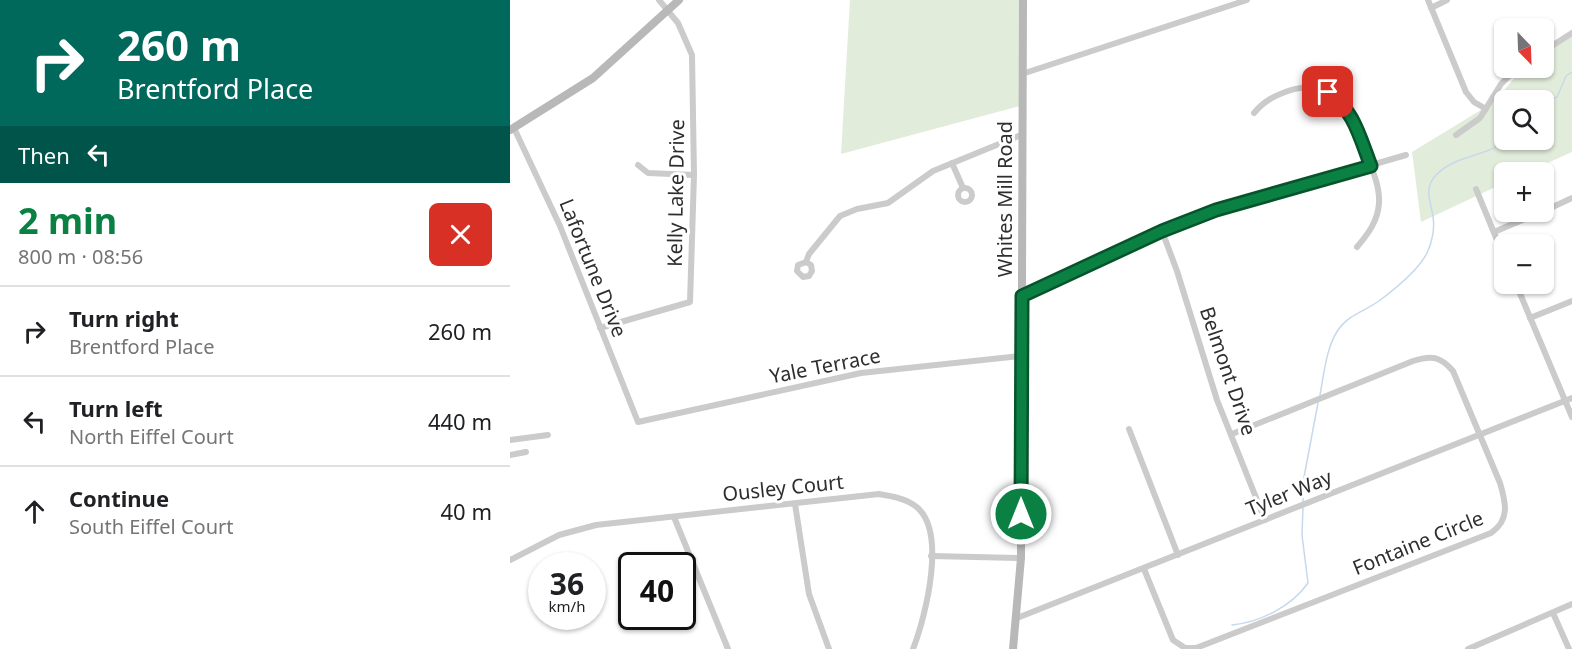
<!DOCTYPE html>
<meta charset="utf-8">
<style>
:root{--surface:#fff;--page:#f6f6f6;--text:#202124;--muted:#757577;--line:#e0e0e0;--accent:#0b8043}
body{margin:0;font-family:"Noto Sans",sans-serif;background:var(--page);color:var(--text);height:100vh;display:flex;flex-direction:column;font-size:22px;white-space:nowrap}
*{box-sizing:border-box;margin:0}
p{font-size:20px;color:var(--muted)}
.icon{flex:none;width:33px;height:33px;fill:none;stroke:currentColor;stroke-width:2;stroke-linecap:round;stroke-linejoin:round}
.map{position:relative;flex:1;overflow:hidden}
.side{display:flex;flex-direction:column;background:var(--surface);width:510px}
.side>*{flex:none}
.hud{background:#00695c;color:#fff;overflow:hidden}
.needle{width:39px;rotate:157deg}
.controls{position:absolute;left:984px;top:18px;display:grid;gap:12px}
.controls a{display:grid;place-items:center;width:60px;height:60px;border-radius:9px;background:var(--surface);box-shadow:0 2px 4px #0004;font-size:30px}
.speed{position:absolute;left:18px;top:552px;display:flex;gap:12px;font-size:30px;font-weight:700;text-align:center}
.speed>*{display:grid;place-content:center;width:78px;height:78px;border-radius:50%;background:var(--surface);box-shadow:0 2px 4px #0004;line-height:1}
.speed small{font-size:15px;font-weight:400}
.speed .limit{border:3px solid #111;border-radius:9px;background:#fff;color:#111}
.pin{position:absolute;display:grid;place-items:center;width:51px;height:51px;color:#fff;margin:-26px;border-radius:12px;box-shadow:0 3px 9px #0006}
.me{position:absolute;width:66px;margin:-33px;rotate:0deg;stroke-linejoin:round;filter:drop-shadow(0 0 4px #0008)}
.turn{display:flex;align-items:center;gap:21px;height:126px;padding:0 18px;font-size:27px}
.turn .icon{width:78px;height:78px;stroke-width:2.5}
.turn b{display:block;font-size:42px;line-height:51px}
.then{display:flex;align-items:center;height:57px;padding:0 18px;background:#0003;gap:12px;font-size:22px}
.round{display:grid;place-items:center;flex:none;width:63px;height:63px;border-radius:9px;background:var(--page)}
.headline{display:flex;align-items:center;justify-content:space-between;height:102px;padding:0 18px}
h1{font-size:36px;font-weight:700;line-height:45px;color:var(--accent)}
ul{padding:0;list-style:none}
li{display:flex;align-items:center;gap:18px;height:90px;padding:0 18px;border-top:2px solid var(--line)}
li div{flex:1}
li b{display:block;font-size:22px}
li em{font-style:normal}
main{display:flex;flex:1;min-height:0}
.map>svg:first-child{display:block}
.green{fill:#e2ecdb;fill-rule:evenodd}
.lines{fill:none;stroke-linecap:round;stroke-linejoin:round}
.stream{stroke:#c6d9ec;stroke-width:1.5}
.street{stroke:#cbcbcb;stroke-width:6}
.secondary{stroke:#b8b8b8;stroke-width:8}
.route-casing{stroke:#07532c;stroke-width:15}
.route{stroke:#0b8043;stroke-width:10}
.labels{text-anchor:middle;stroke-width:6;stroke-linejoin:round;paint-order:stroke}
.street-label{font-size:20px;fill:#2e2e2e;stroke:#fff}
</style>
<main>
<section class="side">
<div class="hud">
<div class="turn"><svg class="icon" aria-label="right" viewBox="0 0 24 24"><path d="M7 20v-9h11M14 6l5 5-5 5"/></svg><div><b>260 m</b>Brentford Place</div></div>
<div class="then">Then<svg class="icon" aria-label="left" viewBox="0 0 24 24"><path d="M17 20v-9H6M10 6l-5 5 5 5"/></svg></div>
</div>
<div class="headline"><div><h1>2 min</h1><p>800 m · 08:56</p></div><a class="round" style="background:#d93025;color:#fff"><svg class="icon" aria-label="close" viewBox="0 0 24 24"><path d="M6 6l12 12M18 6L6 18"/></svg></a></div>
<ul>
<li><svg class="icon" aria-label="right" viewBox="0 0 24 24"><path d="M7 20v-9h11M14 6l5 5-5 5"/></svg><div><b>Turn right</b><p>Brentford Place</p></div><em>260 m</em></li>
<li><svg class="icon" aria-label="left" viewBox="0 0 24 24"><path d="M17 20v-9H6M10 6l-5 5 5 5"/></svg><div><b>Turn left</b><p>North Eiffel Court</p></div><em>440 m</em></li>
<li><svg class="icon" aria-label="ahead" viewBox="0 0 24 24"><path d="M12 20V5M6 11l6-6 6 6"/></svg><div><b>Continue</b><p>South Eiffel Court</p></div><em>40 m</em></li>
</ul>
</section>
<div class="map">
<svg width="1062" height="649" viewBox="0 0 1062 649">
<rect width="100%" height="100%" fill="#fff"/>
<g class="green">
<path d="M340 0H515L514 105 331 154Z"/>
<path d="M1062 32V152L1018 172H994V183L911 222 902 152 984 102 1013 68H1034V52ZM994 100H1034V140H994Z"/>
</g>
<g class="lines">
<g class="stream">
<path d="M1034 103 1047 97 1056 76 1062 72"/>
<path d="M810 395C814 374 816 348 828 330 838 315 855 311 869 301 885 289 908 271 917 253 922 243 925 228 923 217 921 201 913 189 926 175 945 155 978 156 999 140"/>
<path d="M793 502 794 477 808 403"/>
<path d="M722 625C750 622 781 607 798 583L792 535 793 507"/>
</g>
<g class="street">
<path d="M918 0 956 92 964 102 976 109"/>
<path d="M921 8 937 0"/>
<path d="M1034 51 1062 33"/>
<path d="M512 74 737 0"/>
<path d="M744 113C754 101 764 96 778 91 827 75 843 117 856 154 862 169 870 186 869 203 868 221 858 234 847 247"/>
<path d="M4 128 50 226 128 422 351 373 510 356"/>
<path d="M946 135 970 118 991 84 1007 68"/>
<path d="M442 163 453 188"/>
<path d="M128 165 138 173 184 175"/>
<circle cx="455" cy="195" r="7"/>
<path d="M966 189 994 257"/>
<path d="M1034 211 1062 198"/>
<path d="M652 231 667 271 707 400 755 520"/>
<path d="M984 232 1031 212"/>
<path d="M296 262 301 265 302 271 299 276 293 277 287 271 288 265 296 262 299 254 330 216 347 209 378 203 423 171 511 135"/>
<path d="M1006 284 1062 417"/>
<path d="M512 296 652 231 706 210 896 155"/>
<path d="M1020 318 1062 301"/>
<path d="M90 328 180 302 184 175 182 55 168 23 149 0"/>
<path d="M619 429 668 555"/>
<path d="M0 440 38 435"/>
<path d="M0 455 16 452"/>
<path d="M285 504 299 594 319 649"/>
<path d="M164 517 218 649"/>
<path d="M421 556 511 558"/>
<path d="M0 560 49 535 86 525 369 494C381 496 394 498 404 505 439 528 415 618 403 649"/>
<path d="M634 569 663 640 675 648H686L981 533C1000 520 996 503 990 483L943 371C930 356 921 355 903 361L722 434"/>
<path d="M1043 613 1059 649"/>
<path d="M507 618 1062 398"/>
<path d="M958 649 1062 604"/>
</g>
<g class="secondary">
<path d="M0 130 83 78 169 0"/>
<path d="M503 649 511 558 513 0"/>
</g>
</g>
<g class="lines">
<g class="route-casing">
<path id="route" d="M511 514 512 296 652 231 706 210 861 166C850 138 844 110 818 92"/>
</g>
<use href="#route" class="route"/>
</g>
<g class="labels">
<g class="street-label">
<text transform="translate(166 193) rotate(-89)" y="7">Kelly Lake Drive</text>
<text transform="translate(495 199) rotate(-90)" y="7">Whites Mill Road</text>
<text transform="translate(83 268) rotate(68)" y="7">Lafortune Drive</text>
<text transform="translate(315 366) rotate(-11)" y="7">Yale Terrace</text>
<text transform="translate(718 371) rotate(71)" y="7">Belmont Drive</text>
<text transform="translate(273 488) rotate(-6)" y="7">Ousley Court</text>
<text transform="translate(779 493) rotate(-22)" y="7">Tyler Way</text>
<text transform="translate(908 543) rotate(-22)" y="7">Fontaine Circle</text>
</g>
</g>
</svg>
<div class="controls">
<a><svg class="needle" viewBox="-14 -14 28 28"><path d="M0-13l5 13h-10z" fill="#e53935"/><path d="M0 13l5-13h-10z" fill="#757577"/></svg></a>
<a><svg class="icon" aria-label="search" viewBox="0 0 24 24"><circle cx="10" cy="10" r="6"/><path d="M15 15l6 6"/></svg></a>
<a>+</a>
<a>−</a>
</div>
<div class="speed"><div>36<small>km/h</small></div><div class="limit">40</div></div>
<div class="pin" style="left:818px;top:92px;background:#d93025"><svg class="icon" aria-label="arrive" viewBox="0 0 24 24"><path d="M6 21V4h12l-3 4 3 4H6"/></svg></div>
<svg class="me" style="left:511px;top:514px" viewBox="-20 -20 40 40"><circle r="17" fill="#0b8043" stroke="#fff" stroke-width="3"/><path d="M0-11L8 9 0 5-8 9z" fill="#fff"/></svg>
</div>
</main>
